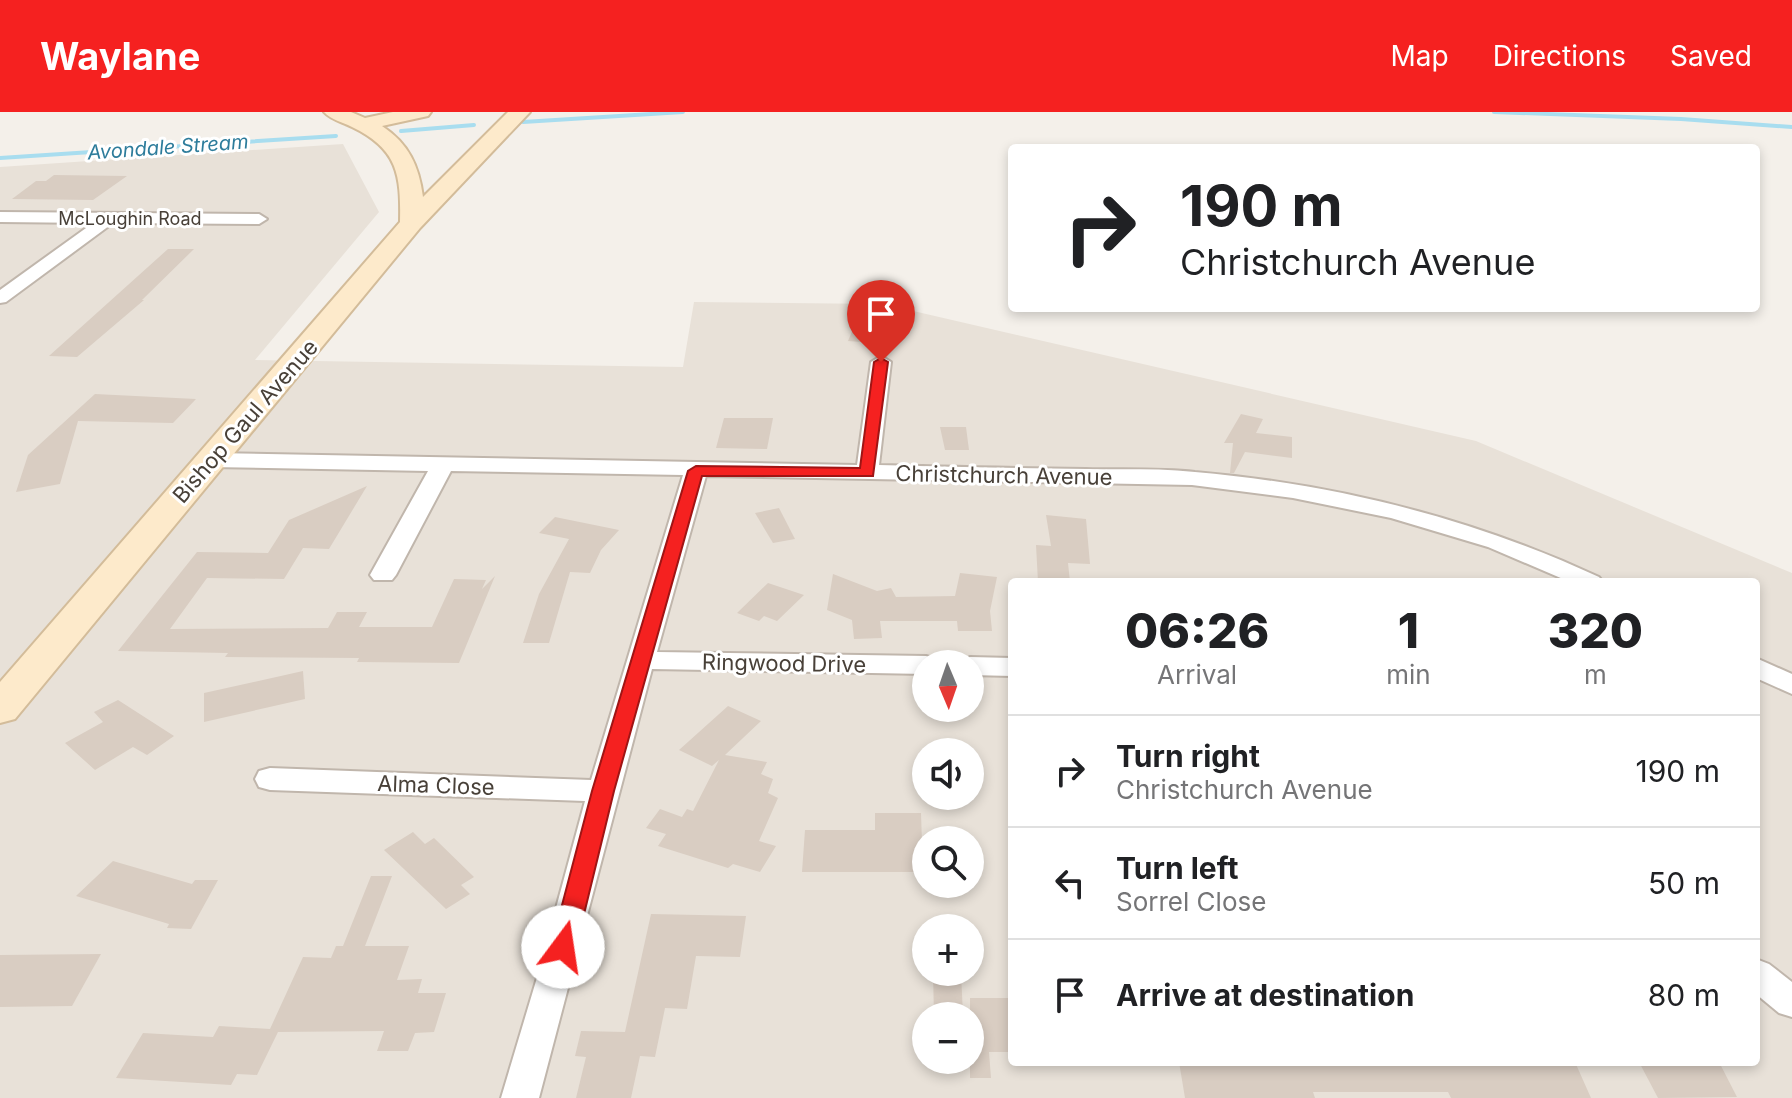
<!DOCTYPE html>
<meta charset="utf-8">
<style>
:root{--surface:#fff;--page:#f6f6f6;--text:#202124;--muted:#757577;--line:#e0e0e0;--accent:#f52120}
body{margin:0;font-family:Inter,sans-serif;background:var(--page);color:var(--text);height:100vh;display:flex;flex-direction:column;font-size:30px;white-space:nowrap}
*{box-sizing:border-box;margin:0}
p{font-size:26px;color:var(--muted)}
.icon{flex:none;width:44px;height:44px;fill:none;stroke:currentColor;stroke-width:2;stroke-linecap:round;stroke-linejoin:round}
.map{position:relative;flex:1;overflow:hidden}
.side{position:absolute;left:1008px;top:466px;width:752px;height:488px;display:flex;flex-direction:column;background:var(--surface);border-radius:8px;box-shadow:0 4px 12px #0003}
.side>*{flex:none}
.top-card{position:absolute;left:1008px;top:32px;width:752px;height:168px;border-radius:8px;box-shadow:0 4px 12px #0003;background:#fff;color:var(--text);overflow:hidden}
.needle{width:52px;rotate:178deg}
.buttons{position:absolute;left:912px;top:538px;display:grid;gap:16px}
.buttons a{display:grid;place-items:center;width:72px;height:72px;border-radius:50%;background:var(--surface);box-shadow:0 4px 12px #0003;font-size:40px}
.pin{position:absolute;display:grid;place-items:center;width:68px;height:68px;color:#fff;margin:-82px -34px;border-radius:50% 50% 50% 0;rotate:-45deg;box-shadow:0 0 8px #0007}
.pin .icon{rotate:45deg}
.me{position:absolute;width:88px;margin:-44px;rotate:14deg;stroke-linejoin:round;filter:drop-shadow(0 0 6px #0008)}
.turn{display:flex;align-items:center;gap:28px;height:168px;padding:0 40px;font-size:36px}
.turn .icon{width:104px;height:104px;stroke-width:2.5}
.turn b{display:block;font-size:56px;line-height:68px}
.eta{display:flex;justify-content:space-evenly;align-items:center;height:136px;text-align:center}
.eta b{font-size:48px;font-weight:800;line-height:56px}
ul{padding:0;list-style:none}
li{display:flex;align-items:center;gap:24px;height:112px;padding:0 40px;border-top:2px solid var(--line)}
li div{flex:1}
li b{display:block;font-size:30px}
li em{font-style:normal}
header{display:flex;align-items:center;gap:48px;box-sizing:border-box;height:112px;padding:0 40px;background:var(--accent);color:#fff}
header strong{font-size:38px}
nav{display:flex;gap:44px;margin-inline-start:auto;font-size:28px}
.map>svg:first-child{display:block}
.residential{fill:#e8e1d8;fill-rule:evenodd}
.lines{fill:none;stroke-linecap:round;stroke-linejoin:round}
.stream{stroke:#a8ddef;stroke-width:4}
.building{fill:#d9cdc2}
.street-casing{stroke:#c0b6ac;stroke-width:4}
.secondary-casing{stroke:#d3bc9a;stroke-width:4}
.street{fill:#fff;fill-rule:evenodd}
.secondary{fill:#fdeacb;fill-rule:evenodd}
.route{fill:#f52120;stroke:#9f1515;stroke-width:2}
.labels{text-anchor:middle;stroke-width:6;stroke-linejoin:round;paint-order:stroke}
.far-street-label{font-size:18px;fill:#484038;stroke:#fff}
.far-water-label{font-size:20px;font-style:italic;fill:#2d7c9b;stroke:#fff}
.street-label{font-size:22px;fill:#484038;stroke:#fff}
</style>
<header>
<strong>Waylane</strong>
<nav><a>Map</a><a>Directions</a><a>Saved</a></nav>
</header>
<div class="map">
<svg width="1792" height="986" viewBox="0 0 1792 986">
<rect width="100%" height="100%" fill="#f4f0ea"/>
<path class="residential" d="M343 32 379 100 255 248 683 255 694 190 883 192 1476 329 1792 461V986H0V55ZM1012 470H1756V950H1012ZM926 552H970V596H926ZM926 640H970V684H926ZM926 728H970V772H926ZM926 816H970V860H926ZM926 904H970V948H926Z"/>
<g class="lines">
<g class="stream">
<path d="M1494 0 1681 7 1792 15"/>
<path d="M523 10 683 0"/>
<path d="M401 19 474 13"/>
<path d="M0 46 336 24"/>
</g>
</g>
<g class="building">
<path d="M54 63 127 64 93 88 12 87 36 69H46Z"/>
<path d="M168 137H194L142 188H144L77 245 49 244Z"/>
<path d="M858 205 884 207 875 231 848 229Z"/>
<path d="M95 282 196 287 173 311 78 309 60 372 16 380 28 343Z"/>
<path d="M1241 302 1263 307 1256 321 1292 325V346L1245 340 1234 361H1230L1233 331H1224Z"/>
<path d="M724 306H773L767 337 716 336Z"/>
<path d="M940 315H966L969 338H945Z"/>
<path d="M367 374 329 437 303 436 284 467 207 466 170 517 328 516 337 500H367L359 515H432L454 467 486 468 482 477 495 464 459 551 357 550 359 546 225 545 228 541 118 539 197 440 268 441 289 408Z"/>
<path d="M779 396 795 427 773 431 755 401Z"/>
<path d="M1046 403 1086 407 1090 452 1068 451 1070 470H1038L1036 433 1051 434Z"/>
<path d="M555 405 619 418 601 438 590 461 570 460 549 531H523L539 482 569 427 539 421Z"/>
<path d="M960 461 997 465 990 499 992 519H958L957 509H880L882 526 854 527 852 508 827 498 833 462 877 479 891 476 896 485 955 484Z"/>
<path d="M768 471 804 483 777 509 764 504 759 509 737 501Z"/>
<path d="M303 559 305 587 204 610V581Z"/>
<path d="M118 588 174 624 147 643 133 635 95 658 65 631 103 610 94 600Z"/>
<path d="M728 594 761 609 725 643 767 650 761 662 773 667 768 681 778 686 759 729 776 734 760 760 733 752 728 756 658 734 666 722 646 716 660 697 682 705 687 697 693 699 719 648 712 654 679 638Z"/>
<path d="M875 701H921L923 760H802L805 718H875Z"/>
<path d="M413 720 425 732 434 726 474 765 461 773 470 782 446 797 384 738Z"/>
<path d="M113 749 192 772 195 768H218L191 817 167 816 169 812 76 784Z"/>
<path d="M371 764H392L365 834H409L397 868 422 867 418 881H446L434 920 415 921 408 939H377L384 919 278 920 257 963 237 962 231 973 116 966 143 921 213 925 219 914 270 917 303 845 331 846 336 834H343Z"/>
<path d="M651 802 746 804 740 845 696 844 687 897 665 896 655 945 640 944 631 986H576L586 945 575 944 581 919 625 920Z"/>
<path d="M101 842 72 894 0 895V843Z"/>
<path d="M933 860H961L963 904H934Z"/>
<path d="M970 886H1012V940H989L991 966H970Z"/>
<path d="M1179 950H1575L1591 986H1451L1448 980H1313L1315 986H1185Z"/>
<path d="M1639 950H1719L1737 985 1658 986Z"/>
</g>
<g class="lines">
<g class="street-casing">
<g id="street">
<path d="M0 100 259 102 267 107 259 112 113 111 6 190 0 191V178L93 111 0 110Z"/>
<path d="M881 244 891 250 879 353C948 355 1017 356 1086 357 1122 358 1159 356 1195 360 1335 372 1472 406 1599 465L1603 470H1570L1488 435 1391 406 1293 386 1192 373 706 364 657 540 926 544 936 547 939 552H926V562L652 557 539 986H501L539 859 585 689 270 678 259 675 255 667 259 659 270 656 591 668 683 363 451 359 396 463 392 468H374L370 463 428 359 211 355 200 348 211 341 857 353 871 250Z"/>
<path d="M970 545 1012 546V564L970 563V552H958Z"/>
<path d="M1756 546 1792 562V582L1756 566Z"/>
<path d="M1756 847 1769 852 1792 870V905L1779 901 1756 882Z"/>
</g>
</g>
<g class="secondary-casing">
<path id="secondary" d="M324 0H351L365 6 393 0H431L428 4 382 14C409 32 419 54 423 85L508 0H530L420 116 15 607 0 611V570L400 110C401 63 398 37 352 15 343 10 331 8 324 0Z"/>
</g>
<use href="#street" class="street"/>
<use href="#secondary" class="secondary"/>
</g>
<path class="route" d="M881 246 888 250 873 364H702L614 679 576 835 572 842 563 845 555 842 551 835 592 679 688 359 696 354 860 356 874 250Z"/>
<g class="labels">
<g class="far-street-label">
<text x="130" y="113">McLoughin Road</text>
</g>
<g class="far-water-label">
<text transform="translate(168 35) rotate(-4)" y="7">Avondale Stream</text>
</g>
<g class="street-label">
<text transform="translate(245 309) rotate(-49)" y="8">Bishop Gaul Avenue</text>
<text transform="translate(1004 363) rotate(1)" y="8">Christchurch Avenue</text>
<text transform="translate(784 551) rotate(1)" y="8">Ringwood Drive</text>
<text transform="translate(436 673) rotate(2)" y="8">Alma Close</text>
</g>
</g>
</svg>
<div class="buttons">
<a><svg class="needle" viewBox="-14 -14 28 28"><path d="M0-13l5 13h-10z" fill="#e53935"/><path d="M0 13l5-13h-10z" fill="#757577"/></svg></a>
<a><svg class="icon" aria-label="sound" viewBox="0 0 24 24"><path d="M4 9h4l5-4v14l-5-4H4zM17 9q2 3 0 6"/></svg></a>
<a><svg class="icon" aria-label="search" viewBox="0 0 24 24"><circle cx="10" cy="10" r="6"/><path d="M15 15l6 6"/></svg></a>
<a>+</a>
<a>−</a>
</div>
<div class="pin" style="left:881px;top:250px;background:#d93025"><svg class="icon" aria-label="arrive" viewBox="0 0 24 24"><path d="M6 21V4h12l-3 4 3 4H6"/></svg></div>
<svg class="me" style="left:563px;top:835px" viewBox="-20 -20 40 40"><circle r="19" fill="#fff"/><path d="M0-13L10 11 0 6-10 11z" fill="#f52120"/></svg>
<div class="top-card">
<div class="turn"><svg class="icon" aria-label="right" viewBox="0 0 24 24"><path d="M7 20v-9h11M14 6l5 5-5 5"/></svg><div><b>190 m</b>Christchurch Avenue</div></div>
</div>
<section class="side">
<div class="eta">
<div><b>06:26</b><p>Arrival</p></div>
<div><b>1</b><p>min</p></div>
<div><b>320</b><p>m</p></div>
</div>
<ul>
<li><svg class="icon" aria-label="right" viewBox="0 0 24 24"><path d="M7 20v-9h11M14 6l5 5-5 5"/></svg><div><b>Turn right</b><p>Christchurch Avenue</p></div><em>190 m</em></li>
<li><svg class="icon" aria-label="left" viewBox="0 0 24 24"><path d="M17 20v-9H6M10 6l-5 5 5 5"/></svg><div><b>Turn left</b><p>Sorrel Close</p></div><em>50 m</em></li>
<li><svg class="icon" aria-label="arrive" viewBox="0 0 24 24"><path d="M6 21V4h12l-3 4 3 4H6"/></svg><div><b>Arrive at destination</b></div><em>80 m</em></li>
</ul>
</section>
</div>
